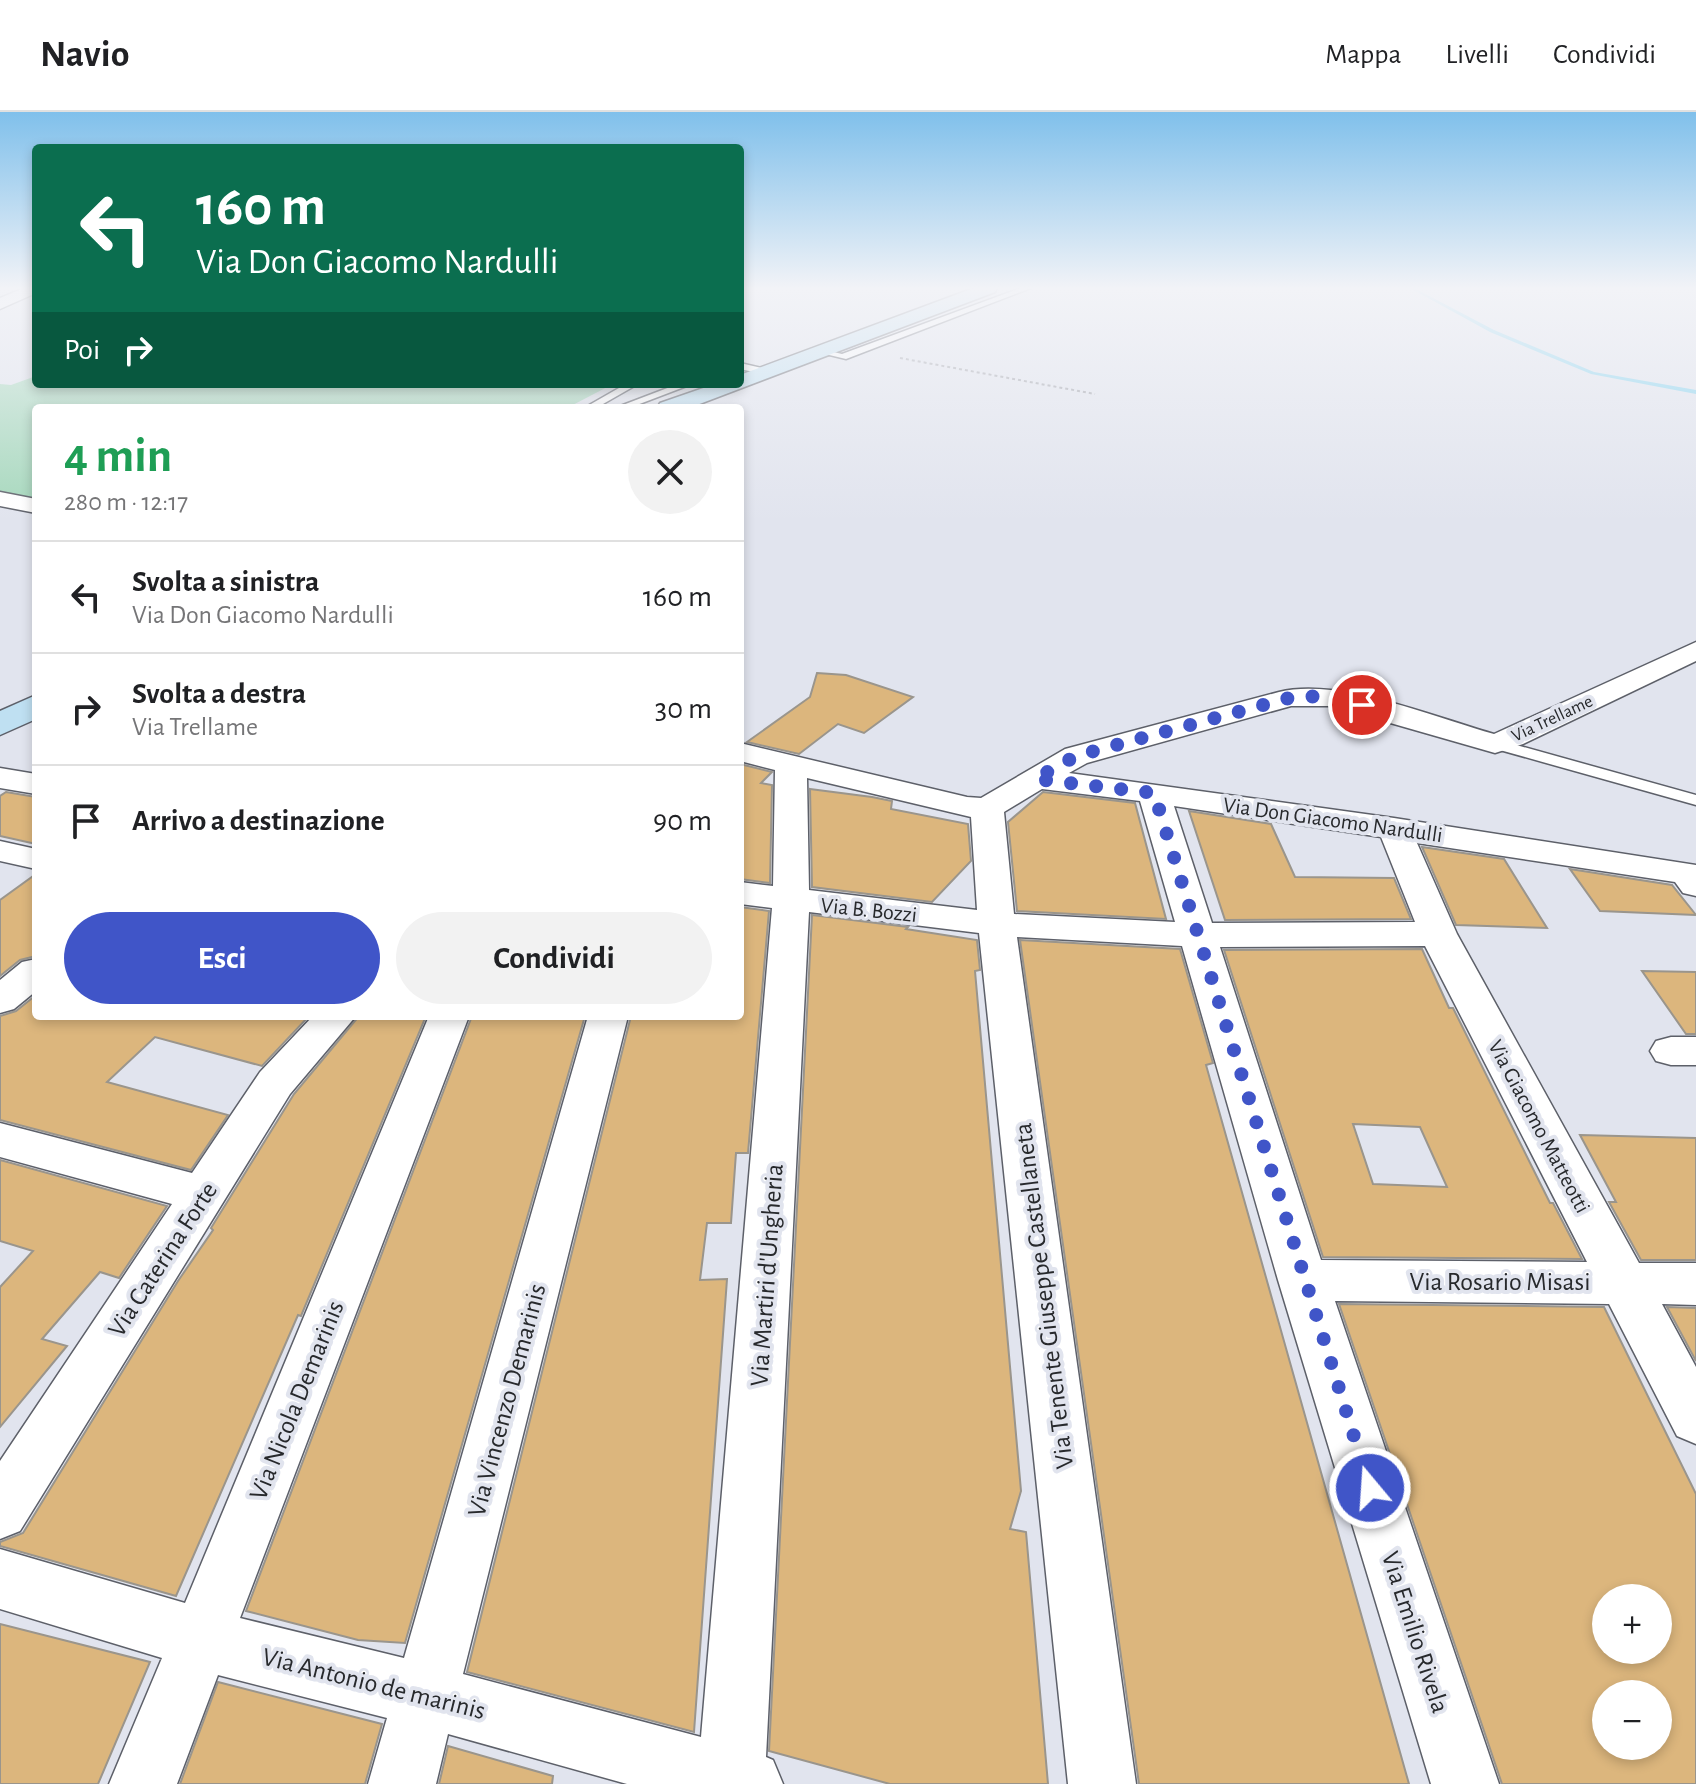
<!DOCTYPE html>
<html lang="it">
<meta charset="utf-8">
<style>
:root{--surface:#fff;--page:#f2f2f2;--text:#202124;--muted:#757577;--line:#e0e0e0;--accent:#4055c8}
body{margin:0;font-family:"Alegreya Sans",sans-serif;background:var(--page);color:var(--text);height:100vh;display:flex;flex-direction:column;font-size:30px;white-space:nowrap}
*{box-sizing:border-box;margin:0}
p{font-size:26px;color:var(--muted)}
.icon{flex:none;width:44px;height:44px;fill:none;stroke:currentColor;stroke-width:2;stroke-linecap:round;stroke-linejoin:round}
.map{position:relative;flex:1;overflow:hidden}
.details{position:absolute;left:32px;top:292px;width:712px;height:616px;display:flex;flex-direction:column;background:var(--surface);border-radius:8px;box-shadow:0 4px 12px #0003}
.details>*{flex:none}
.hud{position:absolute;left:32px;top:32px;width:712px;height:244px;border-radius:8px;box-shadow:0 4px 12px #0003;background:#0b6e4f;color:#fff;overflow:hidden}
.controls{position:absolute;left:1592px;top:1472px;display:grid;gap:16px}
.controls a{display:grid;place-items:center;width:80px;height:80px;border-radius:50%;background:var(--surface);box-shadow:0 4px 12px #0003;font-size:40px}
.pin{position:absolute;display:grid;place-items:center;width:68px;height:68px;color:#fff;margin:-34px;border:4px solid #fff;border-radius:50%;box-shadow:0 2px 8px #0007}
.me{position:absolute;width:88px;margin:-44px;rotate:342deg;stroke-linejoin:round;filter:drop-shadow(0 0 6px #0008)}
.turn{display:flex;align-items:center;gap:28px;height:168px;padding:0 32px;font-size:36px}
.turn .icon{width:104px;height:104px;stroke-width:2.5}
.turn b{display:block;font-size:56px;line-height:68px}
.then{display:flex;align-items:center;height:76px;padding:0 32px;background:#0003;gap:16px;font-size:30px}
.round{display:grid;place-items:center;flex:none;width:84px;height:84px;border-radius:42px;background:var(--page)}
.headline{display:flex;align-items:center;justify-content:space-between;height:136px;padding:0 32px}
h1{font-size:48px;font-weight:700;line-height:60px;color:#1e9e55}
.cta{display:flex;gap:16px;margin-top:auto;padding:16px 32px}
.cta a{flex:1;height:92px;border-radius:48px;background:var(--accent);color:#fff;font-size:32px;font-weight:700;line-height:92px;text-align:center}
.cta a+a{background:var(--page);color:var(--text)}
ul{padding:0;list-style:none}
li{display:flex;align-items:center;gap:24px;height:112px;padding:0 32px;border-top:2px solid var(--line)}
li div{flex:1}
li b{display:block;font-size:30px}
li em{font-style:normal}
header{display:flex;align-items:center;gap:48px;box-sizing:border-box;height:112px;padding:0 40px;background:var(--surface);border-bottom:2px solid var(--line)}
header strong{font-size:38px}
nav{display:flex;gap:44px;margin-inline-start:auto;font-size:28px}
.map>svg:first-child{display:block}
.green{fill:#a4d7bb}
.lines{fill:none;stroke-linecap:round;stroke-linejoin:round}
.stream{fill:#85d3ef;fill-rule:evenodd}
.building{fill:#dcb67d;stroke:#9a958c;stroke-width:2;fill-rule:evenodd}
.lane-casing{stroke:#5d6069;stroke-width:3}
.street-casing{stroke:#5d6069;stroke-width:3}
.secondary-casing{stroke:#5d6069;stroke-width:3}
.path{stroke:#9d9fa7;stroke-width:2;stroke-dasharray:3 3;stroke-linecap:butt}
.lane{fill:#fff;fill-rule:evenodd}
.street{fill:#fff;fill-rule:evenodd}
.secondary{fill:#bfe0f2;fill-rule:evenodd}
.route{stroke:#4055c8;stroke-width:14;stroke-dasharray:0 25.2}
.labels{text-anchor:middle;stroke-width:8;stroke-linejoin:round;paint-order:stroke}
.far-street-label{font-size:18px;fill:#27292c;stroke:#e1e4ee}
.street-label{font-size:22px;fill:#27292c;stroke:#e1e4ee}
.near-street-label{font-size:26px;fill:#27292c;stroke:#e1e4ee}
</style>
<header>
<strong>Navio</strong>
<nav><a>Mappa</a><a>Livelli</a><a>Condividi</a></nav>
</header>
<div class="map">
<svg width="1696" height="1672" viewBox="0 0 1696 1672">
<rect width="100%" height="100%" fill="#e1e4ee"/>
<path class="green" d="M36 264V272H613L567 296H36V390L0 383V272L11 273Z"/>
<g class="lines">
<path class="stream" d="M1410 176H1414L1494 218 1594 260 1696 278V282L1591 262 1490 220Z"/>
</g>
<g class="building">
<path d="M817 561 846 563 913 585 864 621 838 612 799 642 747 630 810 585Z"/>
<path d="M740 652 772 660 761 671 772 673 770 771 740 767Z"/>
<path d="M810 677 872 685 892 689 891 697 968 712 971 749 932 790 812 775Z"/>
<path d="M6 680 36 685V732L0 724V684Z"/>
<path d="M1043 680 1135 691 1166 807 1017 799 1008 710Z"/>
<path d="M1189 699 1271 712 1295 765 1394 766 1411 807 1225 808Z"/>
<path d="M1422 735 1504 747 1547 816 1456 813Z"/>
<path d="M1570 757 1672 773 1696 803 1600 799Z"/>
<path d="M36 762V844L20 848 0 864V788Z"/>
<path d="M740 795 769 799 748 1041H736L731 1111H707L700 1168 727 1167 694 1620 467 1560 631 904H740Z"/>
<path d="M812 803 908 815 906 817 977 828 980 858 975 859 1021 1379 1010 1417 1026 1420 1048 1672H890L769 1639Z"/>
<path d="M1020 828 1180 837 1213 951 1206 953 1409 1672H1139Z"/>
<path d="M1422 837 1449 896H1453L1550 1091H1553L1582 1147 1323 1145 1224 838ZM1353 1012 1420 1015 1447 1075 1373 1072Z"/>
<path d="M1642 859 1696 860V922H1686Z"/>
<path d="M36 883V904H309L262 954 155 925 107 970 228 1003 191 1058 0 1008V904L16 899Z"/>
<path d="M359 904H426L301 1204 298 1203 176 1484 0 1434V1430L23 1421 178 1169 213 1118 211 1116 294 982Z"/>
<path d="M472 904H585L405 1531 358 1528 246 1499Z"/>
<path d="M1580 1023 1696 1026V1148H1641L1609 1090H1616Z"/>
<path d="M0 1048 167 1094 119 1166 100 1160 42 1227 67 1234 0 1315V1175L33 1139 0 1129Z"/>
<path d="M1339 1192 1604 1195 1696 1382V1672H1502ZM1606 1486H1658V1538H1606ZM1606 1582H1658V1634H1606Z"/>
<path d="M1667 1195 1696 1196V1249Z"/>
<path d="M0 1512 150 1550 98 1672H0Z"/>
<path d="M218 1570 382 1612 365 1672H180Z"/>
<path d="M448 1634 553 1664 552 1672H439Z"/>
</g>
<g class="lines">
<g class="lane-casing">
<g id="lane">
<path d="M1021 176H1031L846 247 817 240 821 237 842 242Z"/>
<path d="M740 251 771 258 773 260 768 263 740 257Z"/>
<path d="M626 272H638L596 296H584Z"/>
<path d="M678 272H692L629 296H615Z"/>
<path d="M1495 627 1696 683V693L1489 635 1487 632Z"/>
</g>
</g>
<g class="street-casing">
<g id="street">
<path d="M24 176H36V181L0 197V186Z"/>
<path d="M0 380 36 387V401L0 394Z"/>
<path d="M1696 530V549L1523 632 1495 641 1331 594H1291L1087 651 1069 661 1394 706 1696 753V784L1683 781 1675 770 1417 731 1457 822 1639 1151H1696V1193L1662 1192 1696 1255V1332L1677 1324 1609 1192 1335 1189 1499 1672H1431L1278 1168 1182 834 1017 825 1136 1672H1068L979 821 809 800 766 1645 773 1648 783 1672H627L448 1622 436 1672H368L387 1606 218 1563 177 1672H109L162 1546 0 1497V1437L185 1491 429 904H469L240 1506 404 1546 588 904H628L463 1562 701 1625 772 796 740 792V770L773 774 775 658 740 649V631L967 685 981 686 1065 637 1279 580C1338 565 1434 605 1494 622ZM807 666 971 705 977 798 809 778ZM1042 677 1140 689 1175 810 1014 802 1004 700ZM1174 694 1381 725 1415 810 1212 811ZM1425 834 1587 1150 1321 1148 1220 835Z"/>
<path d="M0 656 36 662V682L0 676Z"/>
<path d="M0 729 36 737V757L0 749Z"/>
<path d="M36 847V879L14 897 0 901V868L22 850Z"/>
<path d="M313 904H356L290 982 20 1419 0 1427V1349L172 1092 0 1045V1011L192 1061 260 960Z"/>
<path d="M1671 925H1696V953H1671L1656 949 1650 939 1656 929Z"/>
</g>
</g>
<g class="secondary-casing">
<g id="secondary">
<path d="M974 176H997L995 180 689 296H657L660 291 715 272H740V263Z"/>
<path d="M36 583V607L0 623V599Z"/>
</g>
</g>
<path class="path" d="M900 246 1095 282"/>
<use href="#lane" class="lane"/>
<use href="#street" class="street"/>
<use href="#secondary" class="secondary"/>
</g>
<linearGradient id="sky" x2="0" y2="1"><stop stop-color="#80c0eb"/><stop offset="0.43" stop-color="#f2f3f7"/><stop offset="1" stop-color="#f2f3f7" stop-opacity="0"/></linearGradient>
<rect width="1696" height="410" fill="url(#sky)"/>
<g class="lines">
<path class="route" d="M1362 593C1336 586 1316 582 1289 586L1076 644 1035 667 1154 681 1370 1376"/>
</g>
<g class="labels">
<g class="far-street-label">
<text transform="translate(1552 606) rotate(-25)" y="6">Via Trellame</text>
</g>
<g class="street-label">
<text transform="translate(1333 707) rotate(8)" y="8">Via Don Giacomo Nardulli</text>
<text transform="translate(869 797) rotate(6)" y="8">Via B. Bozzi</text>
<text transform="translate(1540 1014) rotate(62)" y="8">Via Giacomo Matteotti</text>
</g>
<g class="near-street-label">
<text transform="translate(162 1147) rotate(-57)" y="9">Via Caterina Forte</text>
<text transform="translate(766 1163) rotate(-86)" y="9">Via Martiri d'Ungheria</text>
<text x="1500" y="1178">Via Rosario Misasi</text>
<text transform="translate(1043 1184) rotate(-97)" y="9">Via Tenente Giuseppe Castellaneta</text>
<text transform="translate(296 1288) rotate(-68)" y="9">Via Nicola Demarinis</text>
<text transform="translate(506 1288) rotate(-75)" y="9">Via Vincenzo Demarinis</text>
<text transform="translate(1416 1520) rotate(72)" y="9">Via Emilio Rivela</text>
<text transform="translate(374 1571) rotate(14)" y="9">Via Antonio de marinis</text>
</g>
</g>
</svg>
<div class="controls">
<a>+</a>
<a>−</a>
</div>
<div class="pin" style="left:1362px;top:593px;background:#d93025"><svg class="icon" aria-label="arrive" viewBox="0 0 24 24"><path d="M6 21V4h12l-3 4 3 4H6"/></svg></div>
<svg class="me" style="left:1370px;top:1376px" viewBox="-20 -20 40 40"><circle r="17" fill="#4055c8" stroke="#fff" stroke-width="3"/><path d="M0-11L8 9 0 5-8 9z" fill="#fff"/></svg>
<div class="hud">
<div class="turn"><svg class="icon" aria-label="left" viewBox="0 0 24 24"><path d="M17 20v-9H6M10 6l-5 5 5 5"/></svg><div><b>160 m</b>Via Don Giacomo Nardulli</div></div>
<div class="then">Poi<svg class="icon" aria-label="right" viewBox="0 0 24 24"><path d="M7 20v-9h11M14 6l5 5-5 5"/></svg></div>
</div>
<section class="details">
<div class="headline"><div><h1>4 min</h1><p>280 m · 12:17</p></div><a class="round"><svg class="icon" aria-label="close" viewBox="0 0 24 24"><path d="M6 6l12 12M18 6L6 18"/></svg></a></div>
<ul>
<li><svg class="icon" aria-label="left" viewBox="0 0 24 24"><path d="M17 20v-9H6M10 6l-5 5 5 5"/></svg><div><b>Svolta a sinistra</b><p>Via Don Giacomo Nardulli</p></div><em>160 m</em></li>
<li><svg class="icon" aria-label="right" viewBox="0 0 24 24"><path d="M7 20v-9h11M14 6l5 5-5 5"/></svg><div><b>Svolta a destra</b><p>Via Trellame</p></div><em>30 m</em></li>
<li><svg class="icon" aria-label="arrive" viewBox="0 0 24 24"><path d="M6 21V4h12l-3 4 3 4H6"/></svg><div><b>Arrivo a destinazione</b></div><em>90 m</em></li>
</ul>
<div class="cta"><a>Esci</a><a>Condividi</a></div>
</section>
</div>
